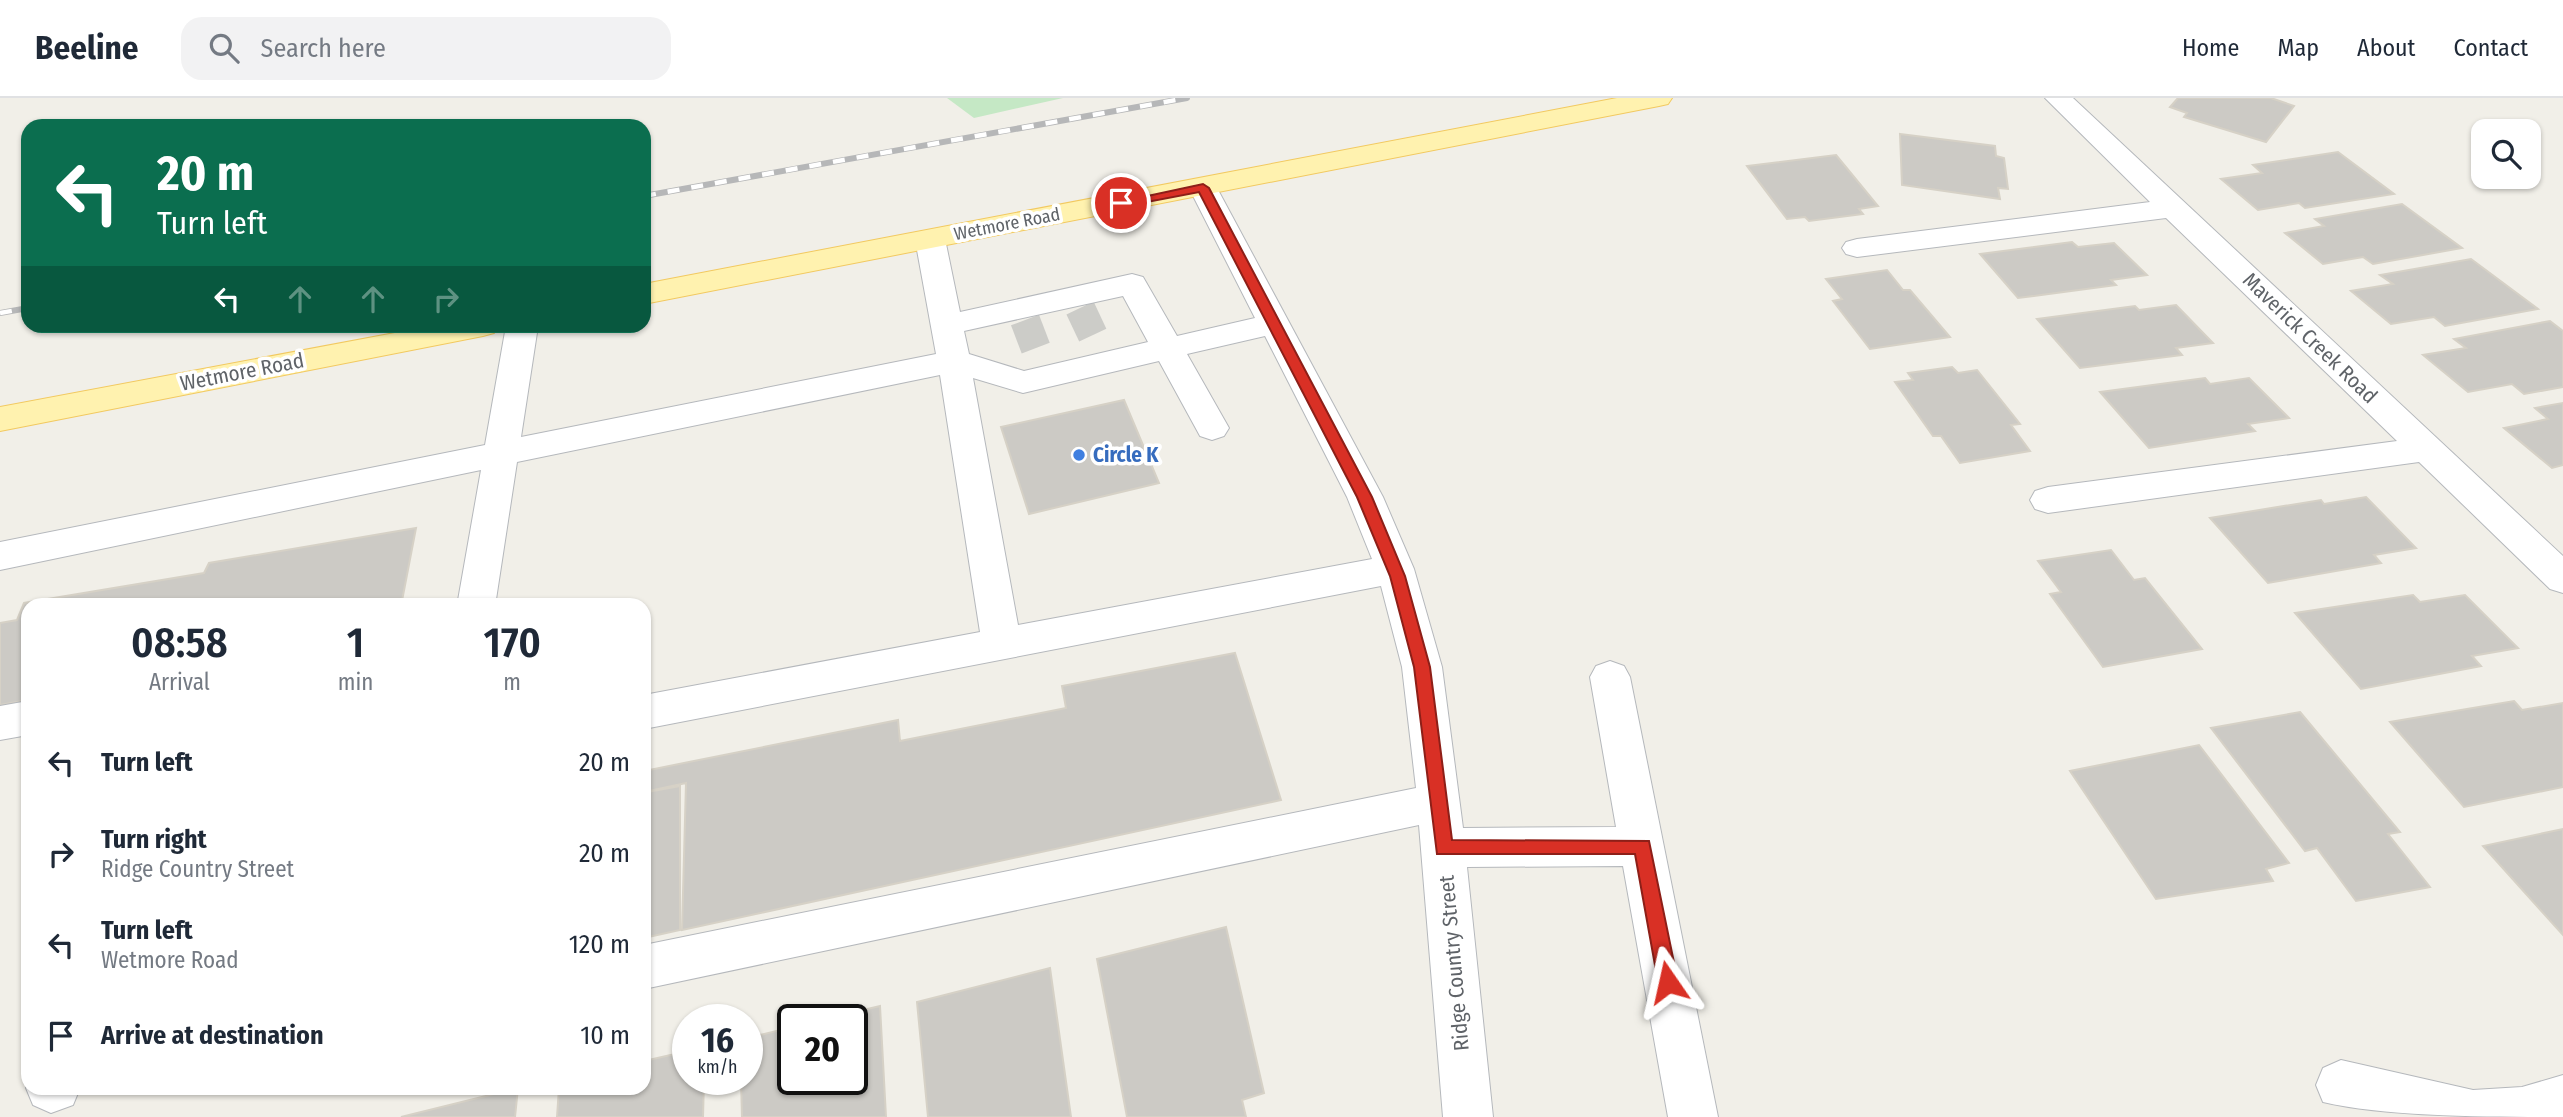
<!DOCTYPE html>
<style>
:root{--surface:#fff;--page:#f2f2f3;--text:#1f2937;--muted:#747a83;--line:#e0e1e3}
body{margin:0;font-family:"Fira Sans Condensed",sans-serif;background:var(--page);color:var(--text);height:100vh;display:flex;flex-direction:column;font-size:26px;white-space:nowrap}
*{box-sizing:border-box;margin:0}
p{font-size:23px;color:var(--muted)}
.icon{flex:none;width:38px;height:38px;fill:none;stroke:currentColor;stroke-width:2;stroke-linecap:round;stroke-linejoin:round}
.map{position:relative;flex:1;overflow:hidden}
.details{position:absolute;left:21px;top:500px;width:630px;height:497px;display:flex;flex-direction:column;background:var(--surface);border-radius:21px;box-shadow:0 2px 5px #0004}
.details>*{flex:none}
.guide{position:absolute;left:21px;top:21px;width:630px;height:214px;border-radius:21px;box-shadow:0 2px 5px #0004;background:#0b6e4f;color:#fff;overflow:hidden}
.buttons{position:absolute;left:2471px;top:21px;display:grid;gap:14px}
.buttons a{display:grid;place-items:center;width:70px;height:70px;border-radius:14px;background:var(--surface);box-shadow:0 2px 5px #0004;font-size:35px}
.speed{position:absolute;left:672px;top:906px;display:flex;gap:14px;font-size:35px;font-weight:700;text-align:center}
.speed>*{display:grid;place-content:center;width:91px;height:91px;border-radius:50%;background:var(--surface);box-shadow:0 2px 5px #0004;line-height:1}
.speed small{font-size:18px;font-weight:400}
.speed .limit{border:4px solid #111;border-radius:10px;background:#fff;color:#111}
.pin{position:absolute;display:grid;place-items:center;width:60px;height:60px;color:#fff;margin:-30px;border:4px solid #fff;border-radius:50%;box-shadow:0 2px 7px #0007}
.me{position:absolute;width:77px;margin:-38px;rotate:349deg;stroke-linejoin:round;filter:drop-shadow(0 0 5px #0008)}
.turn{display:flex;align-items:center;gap:24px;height:147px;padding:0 21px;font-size:32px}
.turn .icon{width:91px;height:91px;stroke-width:2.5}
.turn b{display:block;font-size:49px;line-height:60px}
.lanes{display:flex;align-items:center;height:66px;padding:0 21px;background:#0003;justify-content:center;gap:35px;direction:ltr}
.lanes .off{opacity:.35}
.eta{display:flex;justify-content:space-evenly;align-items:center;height:119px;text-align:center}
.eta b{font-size:42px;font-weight:600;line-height:49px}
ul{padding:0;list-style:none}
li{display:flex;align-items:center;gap:21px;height:91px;padding:0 21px}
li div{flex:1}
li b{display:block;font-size:26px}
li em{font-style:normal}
header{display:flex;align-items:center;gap:42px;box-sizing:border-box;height:98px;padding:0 35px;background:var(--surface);border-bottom:2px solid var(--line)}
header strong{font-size:33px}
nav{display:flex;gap:38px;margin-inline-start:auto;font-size:24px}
.search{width:490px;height:63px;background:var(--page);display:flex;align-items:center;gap:18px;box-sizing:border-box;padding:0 24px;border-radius:21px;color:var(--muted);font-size:26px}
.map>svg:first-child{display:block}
.green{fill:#c5e8c5}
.building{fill:#cccac5;stroke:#d6d1c6;stroke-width:2}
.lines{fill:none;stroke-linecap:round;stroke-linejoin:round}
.minor-tunnel{stroke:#ccccc8;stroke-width:30;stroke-dasharray:30 15;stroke-linecap:butt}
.minor-casing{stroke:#b5b8bc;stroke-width:2}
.major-casing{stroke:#f2c960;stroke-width:2}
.minor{fill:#fff;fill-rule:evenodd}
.major{fill:#fff2af;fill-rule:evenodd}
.rail-casing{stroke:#b6b7b8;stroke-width:6}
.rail{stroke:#fff;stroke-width:4.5;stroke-dasharray:12;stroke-linecap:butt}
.route{fill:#d93025;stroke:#8d1f18;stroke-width:2}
.shop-dot{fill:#3f7fe0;stroke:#fff;stroke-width:2.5}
.labels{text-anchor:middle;stroke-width:7;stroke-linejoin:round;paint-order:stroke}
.far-street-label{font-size:18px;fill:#5f6368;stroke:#fff}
.street-label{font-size:21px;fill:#5f6368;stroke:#fff}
.shop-label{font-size:21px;font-weight:bold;fill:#366cbe;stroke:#fff;text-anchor:start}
</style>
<header>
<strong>Beeline</strong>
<div class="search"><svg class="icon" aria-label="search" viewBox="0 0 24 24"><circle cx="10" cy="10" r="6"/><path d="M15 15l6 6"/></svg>Search here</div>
<nav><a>Home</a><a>Map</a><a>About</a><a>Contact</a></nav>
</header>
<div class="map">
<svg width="2563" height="1019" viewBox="0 0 2563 1019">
<rect width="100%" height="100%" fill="#f1efe8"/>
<path class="green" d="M947 0H1063L974 20Z"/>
<g class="building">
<path d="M2178 0H2271L2294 8 2266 44 2184 19 2187 15 2170 9Z"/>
<path d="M1900 36 1995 48 1996 58 2004 60 2008 91 1998 90 2000 101 1902 87Z"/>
<path d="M2338 54 2394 96 2305 110 2299 105 2258 112 2221 81 2262 75 2253 67Z"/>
<path d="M1836 57 1878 108 1859 111 1863 116 1809 123 1805 119 1787 121 1747 68Z"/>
<path d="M2402 106 2462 150 2373 166 2363 159 2323 166 2285 135 2324 128 2315 121Z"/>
<path d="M2072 144 2078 149 2114 145 2147 177 2111 182 2116 187 2018 200 1980 156Z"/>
<path d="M2471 161 2538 211 2445 228 2434 219 2391 226 2351 193 2393 186 2380 177Z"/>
<path d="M1887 172 1903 192H1910L1950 239 1870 251 1833 203 1842 201 1826 181Z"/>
<path d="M2176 207 2213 245 2176 250 2182 257 2080 270 2037 221 2135 208 2139 212Z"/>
<path d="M2550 223 2563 233V289L2524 296 2512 286 2468 294 2423 257 2466 250 2454 241Z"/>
<path d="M1952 269 1958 275 1977 272 2020 326 2011 327 2030 353 1960 365 1941 338H1933L1895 284 1913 282 1908 275Z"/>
<path d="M2205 280 2210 286 2249 280 2289 320 2248 326 2255 333 2149 350 2100 294Z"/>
<path d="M1124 302 1159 385 1029 416 1001 329Z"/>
<path d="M2563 305V367L2552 370 2504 330 2548 321 2535 310Z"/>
<path d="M2366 399 2416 450 2374 457 2381 465 2268 485 2210 420 2321 402 2324 406Z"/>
<path d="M416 430 401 508H28V602L0 607V525L17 522 24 505 204 475 209 465Z"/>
<path d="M2111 452 2134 482 2145 480 2202 551 2103 569 2050 496 2061 494 2038 463Z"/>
<path d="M2413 497 2420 504 2465 497 2518 550 2472 558 2481 568 2361 591 2295 515Z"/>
<path d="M1235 555 1281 702 682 832 686 685 649 693V672L898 622 900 643 1066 610 1062 588Z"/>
<path d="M2514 603 2522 612 2563 605V689L2464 709 2390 624Z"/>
<path d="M2300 614 2400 734 2388 736 2430 789 2356 803 2317 750 2305 753 2211 630Z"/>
<path d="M2199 647 2289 765 2266 771 2273 783 2156 801 2070 673Z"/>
<path d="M644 674 647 694 680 688V832L644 840Z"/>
<path d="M2563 731V837L2483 748Z"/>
<path d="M1226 829 1264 995 1242 1002 1246 1019H1127L1097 861Z"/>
<path d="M1050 870 1071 1019H928L917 904Z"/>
<path d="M880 908 886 1019H742L741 982H747V940L793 929V982H852V922H821Z"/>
<path d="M688 953V982H704L703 1019H557L559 990H644V963Z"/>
<path d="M518 990 515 1019H401Z"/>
</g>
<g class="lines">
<g class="minor-tunnel">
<path d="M1080 210 1096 244"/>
<path d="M1025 222 1038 256"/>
</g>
<g class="minor-casing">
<g id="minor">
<path d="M2045 0H2073L2563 458V495L2550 491 2419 364 2048 415 2035 411 2030 402 2035 393 2048 389 2397 343 2166 120 1857 159 1846 156 1842 150 1846 144 1857 141 2150 104Z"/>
<path d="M1203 81 1213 84 1217 90 1383 399 1414 471 1442 569 1463 730 1616 729 1590 579 1596 568 1610 563 1624 568 1630 579 1718 1019H1668L1623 768 1467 769 1493 1019H1443L1419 727 644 891V847L1416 690 1402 569 1381 488 644 631V597L980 534 940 277 517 364 495 508H457L481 372 0 472V444L485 347 506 228H538L521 339 936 256 915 141 919 135 930 132 941 135 945 141 960 214 1132 176 1143 179 1177 238 1255 220 1189 90 1193 84ZM1123 198 1148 244 1024 273 969 256 964 233ZM1265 238 1347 399 1372 461 1018 527 973 280 1023 295 1159 263 1200 338 1212 342 1224 338 1229 330 1187 256Z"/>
<path d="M28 603V637L0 642V608Z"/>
<path d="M2341 962 2473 992 2522 989 2563 977V1019C2493 1019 2386 1019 2323 1004L2316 987 2323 970Z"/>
<path d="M28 986V990H80L73 1007 51 1015 33 1007 26 990Z"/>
</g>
</g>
<g class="major-casing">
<g id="major">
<path d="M1617 0H1672L1668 6 1659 8 644 206V186Z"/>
<path d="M432 228H499L494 235 483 238 0 333V309Z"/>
</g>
</g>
<use href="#minor" class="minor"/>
<use href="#major" class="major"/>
<g class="rail-casing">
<g id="rail">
<path d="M644 98 1187 0"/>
<path d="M0 215 28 210"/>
</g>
</g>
<use href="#rail" class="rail"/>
</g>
<path class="route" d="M1203 86 1209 90 1372 399 1405 478 1430 569 1452 742 1649 743 1678 884 1675 890 1668 893 1661 890 1658 884 1635 756H1437L1414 569 1390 478 1357 399 1199 94 1121 109 1115 105Z"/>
<circle class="shop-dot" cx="1079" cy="357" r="7"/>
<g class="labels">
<g class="far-street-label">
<text transform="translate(1007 126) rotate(-11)" y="6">Wetmore Road</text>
</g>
<g class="street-label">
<text transform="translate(2310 240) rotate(44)" y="7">Maverick Creek Road</text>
<text transform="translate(242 274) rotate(-11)" y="7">Wetmore Road</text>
<text transform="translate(1454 865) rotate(-95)" y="7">Ridge Country Street</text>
</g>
<g class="shop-label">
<text x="1093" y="364">Circle K</text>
</g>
</g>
</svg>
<div class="buttons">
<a><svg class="icon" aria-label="search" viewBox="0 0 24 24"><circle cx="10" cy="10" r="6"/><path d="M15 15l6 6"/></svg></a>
</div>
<div class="speed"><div>16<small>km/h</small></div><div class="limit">20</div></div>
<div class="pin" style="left:1121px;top:105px;background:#d93025"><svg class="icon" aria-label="arrive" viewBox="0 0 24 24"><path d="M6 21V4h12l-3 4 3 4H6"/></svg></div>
<svg class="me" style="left:1668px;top:884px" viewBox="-20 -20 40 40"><path d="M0-17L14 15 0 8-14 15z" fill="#d93025" stroke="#fff" stroke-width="4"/></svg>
<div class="guide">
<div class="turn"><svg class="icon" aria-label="left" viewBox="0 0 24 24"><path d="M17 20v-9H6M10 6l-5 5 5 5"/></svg><div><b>20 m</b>Turn left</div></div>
<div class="lanes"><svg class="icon" aria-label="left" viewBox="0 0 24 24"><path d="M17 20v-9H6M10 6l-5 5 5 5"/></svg><svg class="icon off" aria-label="ahead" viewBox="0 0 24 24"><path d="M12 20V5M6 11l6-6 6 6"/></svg><svg class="icon off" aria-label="ahead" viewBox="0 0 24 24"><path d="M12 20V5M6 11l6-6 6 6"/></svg><svg class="icon off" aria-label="right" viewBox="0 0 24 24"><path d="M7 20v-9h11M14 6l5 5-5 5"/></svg></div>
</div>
<section class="details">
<div class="eta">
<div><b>08:58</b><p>Arrival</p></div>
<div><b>1</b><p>min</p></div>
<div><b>170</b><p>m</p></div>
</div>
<ul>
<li><svg class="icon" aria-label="left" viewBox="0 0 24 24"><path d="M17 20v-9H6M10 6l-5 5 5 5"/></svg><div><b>Turn left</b></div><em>20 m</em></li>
<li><svg class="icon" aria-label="right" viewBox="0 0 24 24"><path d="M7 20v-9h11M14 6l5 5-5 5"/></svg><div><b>Turn right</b><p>Ridge Country Street</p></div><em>20 m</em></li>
<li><svg class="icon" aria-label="left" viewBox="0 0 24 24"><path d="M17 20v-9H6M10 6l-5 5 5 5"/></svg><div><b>Turn left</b><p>Wetmore Road</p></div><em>120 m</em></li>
<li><svg class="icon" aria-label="arrive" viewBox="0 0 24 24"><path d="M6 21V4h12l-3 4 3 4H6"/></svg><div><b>Arrive at destination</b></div><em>10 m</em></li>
</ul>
</section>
</div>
